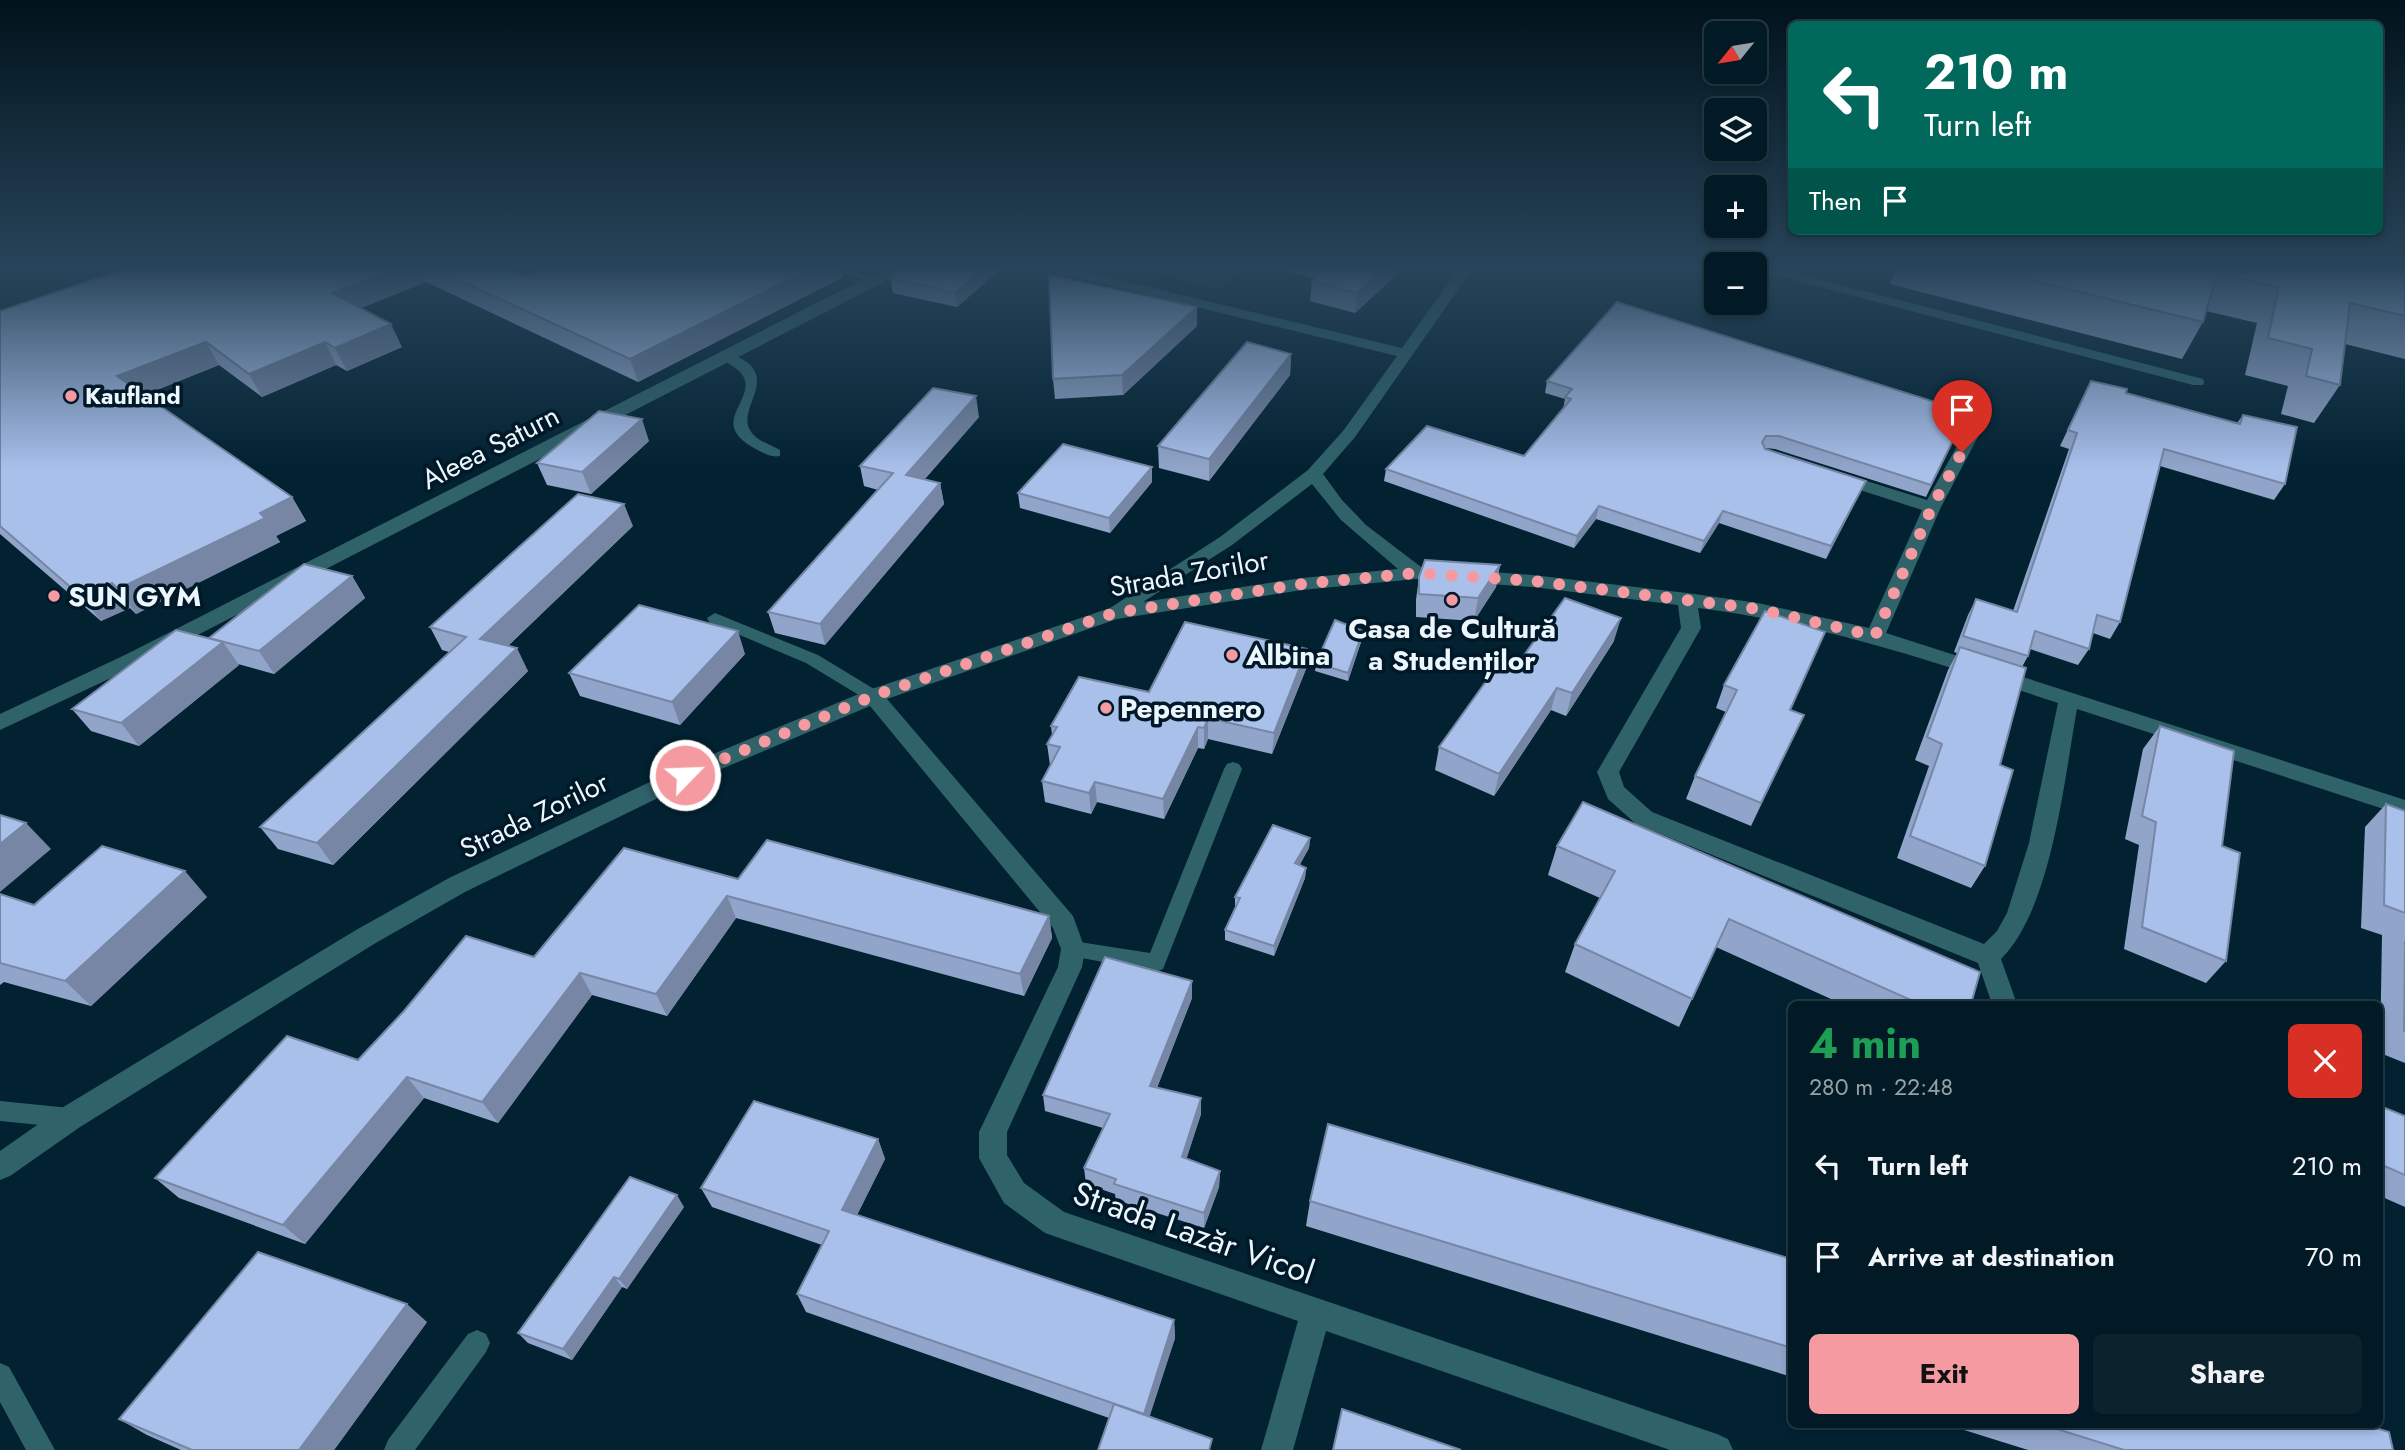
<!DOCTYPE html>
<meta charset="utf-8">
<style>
:root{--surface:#021a26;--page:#0c232e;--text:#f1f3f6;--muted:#96a1a7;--line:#233843;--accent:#f49aa0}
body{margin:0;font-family:Jost,sans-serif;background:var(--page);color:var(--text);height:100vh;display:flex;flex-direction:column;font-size:26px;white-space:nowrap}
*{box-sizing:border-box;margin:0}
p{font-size:23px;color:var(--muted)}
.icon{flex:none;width:38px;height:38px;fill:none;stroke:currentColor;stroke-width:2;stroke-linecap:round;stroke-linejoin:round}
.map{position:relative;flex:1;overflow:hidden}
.sheet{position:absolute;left:1788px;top:1001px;width:595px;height:427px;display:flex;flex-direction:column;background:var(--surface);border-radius:10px;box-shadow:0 4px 10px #0003,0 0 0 2px var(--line)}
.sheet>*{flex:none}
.top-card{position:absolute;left:1788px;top:21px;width:595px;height:214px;border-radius:10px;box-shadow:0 4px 10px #0003,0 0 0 2px var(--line);background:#00695c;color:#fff;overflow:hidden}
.needle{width:46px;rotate:240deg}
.tools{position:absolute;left:1704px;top:21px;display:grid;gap:14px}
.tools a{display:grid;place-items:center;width:63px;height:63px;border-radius:10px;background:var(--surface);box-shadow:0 4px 10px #0003,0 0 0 2px var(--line);font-size:35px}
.pin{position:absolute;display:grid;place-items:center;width:60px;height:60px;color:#fff;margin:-72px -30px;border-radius:50% 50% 50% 0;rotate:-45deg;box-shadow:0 0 7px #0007}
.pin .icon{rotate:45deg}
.me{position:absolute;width:77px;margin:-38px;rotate:66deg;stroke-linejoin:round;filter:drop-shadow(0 0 5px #0008)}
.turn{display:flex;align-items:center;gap:24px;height:147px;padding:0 21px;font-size:32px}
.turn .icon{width:91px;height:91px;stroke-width:2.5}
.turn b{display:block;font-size:49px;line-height:60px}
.then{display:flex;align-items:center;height:66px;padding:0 21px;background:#0003;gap:14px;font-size:26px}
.round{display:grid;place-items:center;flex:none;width:74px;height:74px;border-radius:10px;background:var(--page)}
.head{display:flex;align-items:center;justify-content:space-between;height:119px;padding:0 21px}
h1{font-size:42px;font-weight:700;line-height:52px;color:#1e9e55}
.action{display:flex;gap:14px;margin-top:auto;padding:14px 21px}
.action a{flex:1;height:80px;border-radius:10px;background:var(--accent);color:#111;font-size:28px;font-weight:700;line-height:80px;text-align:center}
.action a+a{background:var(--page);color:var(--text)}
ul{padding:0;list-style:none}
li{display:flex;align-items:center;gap:21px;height:91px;padding:0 21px}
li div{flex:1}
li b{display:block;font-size:26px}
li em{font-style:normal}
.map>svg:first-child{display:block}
.green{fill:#213c4b}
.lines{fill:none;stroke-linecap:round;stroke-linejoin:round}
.lane{fill:#2f6369;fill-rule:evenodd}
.street{fill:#2f6369;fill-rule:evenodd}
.wall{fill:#91a5ca}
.shaded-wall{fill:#7686a4}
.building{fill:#a9c0eb;stroke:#7686a4;stroke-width:2}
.route{stroke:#f49aa0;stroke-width:12;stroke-dasharray:0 21.6}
.poi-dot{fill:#f49aa0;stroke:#001827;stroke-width:2.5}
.labels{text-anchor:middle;stroke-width:7;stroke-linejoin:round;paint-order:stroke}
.far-poi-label{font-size:23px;font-weight:bold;fill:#ecf7fd;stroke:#001827;text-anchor:start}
.street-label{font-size:28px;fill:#ecf7fd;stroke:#001827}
.poi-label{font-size:28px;font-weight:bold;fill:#ecf7fd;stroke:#001827;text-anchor:start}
.near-street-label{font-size:33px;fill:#ecf7fd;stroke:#001827}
</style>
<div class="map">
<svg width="2405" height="1450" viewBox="0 0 2405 1450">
<rect width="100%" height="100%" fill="#022232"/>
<path class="green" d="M1135 267H1242L1219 289Z"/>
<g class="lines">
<g class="lane">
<path d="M818 267H837L881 280 875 283Z"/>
<path d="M1755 267H1772L2203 379 2204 382 2203 385H2193L1755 270Z"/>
<path d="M725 352C787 371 738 405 749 428 754 440 769 444 780 450V456C770 458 762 452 754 448 710 423 751 404 745 380 742 370 729 364 721 359L719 356Z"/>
<path d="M715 613 818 655 879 692 882 696 873 702 867 700 806 663 709 622 707 618Z"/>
<path d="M1233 762 1239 764 1242 769 1163 969 1156 972 1066 955 1063 949 1066 943 1073 941 1150 953 1224 769 1227 764Z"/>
<path d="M0 1101 70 1108 78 1111 81 1118 78 1125 70 1128 0 1121Z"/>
<path d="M477 1330 486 1334 490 1343 486 1352 415 1450H384L388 1440 468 1334Z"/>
<path d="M0 1363 9 1367 55 1450H26L0 1402Z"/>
</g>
<g class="street">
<path d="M895 267H913L143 663 0 730V714L129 653 844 289Z"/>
<path d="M1043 267H1066L1402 348 1460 267H1474L1355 437 1323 474 1342 500 1366 525 1421 567 1533 575 1687 593 1758 603 1869 628 1922 510 1832 481 1829 477 1838 472 1927 500 1966 430H1978L1980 433 1941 507 1886 633 2405 800V816L2077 709C2064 780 2052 908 2001 959L2017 1004H1992L1978 963 1636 824 1608 799 1597 772 1681 628 1678 605 1533 587 1416 579 1302 590 1117 619 887 699 1073 916 1085 949 1082 967 1007 1132V1155L1024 1183 1064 1212 1717 1434 1728 1439 1733 1450H1670L1326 1331 1293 1450H1261L1298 1321 1045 1233 1004 1203 979 1158V1132L1058 967 1061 949 1053 928 870 706 693 781 465 892 374 944 80 1127 10 1176 0 1180V1151L60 1109 356 930 449 878 677 769 866 691 1110 608 1220 537 1308 470 1343 431 1397 356 1045 270ZM1312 484 1341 520 1398 569 1302 578 1143 602 1232 545ZM1698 608C1825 624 1937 663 2058 703L2029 843 2007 913 1997 931 1984 944 1652 812 1624 787 1619 772 1701 628Z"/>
</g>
</g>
<g class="wall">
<path d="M130 267H505L525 276 843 277 638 382 426 282 361 308 402 347 347 371 336 365 262 397 219 365 144 395 292 497 306 521 276 536 280 542 136 614 130 608 101 621 0 534V311Z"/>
<path d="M904 267H1003L957 307 893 293 890 278Z"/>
<path d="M1288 267H1396V275L1355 313 1310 301 1312 281 1314 278 1288 271Z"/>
<path d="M1897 267H2399L2405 268V359L2345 344 2340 385 2314 423 2281 414 2288 386 2245 375 2257 323 2206 311 2203 322 2182 359 1890 284Z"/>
<path d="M1197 326 1123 395 1055 399 1053 379Z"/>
<path d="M1291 354 1290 375 1209 481 1159 468 1158 446Z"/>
<path d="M1547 381 1967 412 1926 497 1775 449 1765 448 1866 481 1860 493 1826 559 1719 523 1700 553 1596 519 1574 548 1384 481 1386 469 1524 456 1563 409 1565 399 1545 393Z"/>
<path d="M2091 381 2126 393 2237 423 2243 415 2285 484 2274 500 2160 466 2120 622 2110 639 2093 633 2089 649 2078 665 2030 649 2028 656 2022 667 2000 765 1985 866 1971 888 1897 858 1929 766 1915 760 1948 670 1957 653 1954 652 1968 615 1976 599 2013 611 2069 449 2060 446Z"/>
<path d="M979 417 924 480 940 483 944 504 825 645 775 633 768 612 878 490 864 486 860 466Z"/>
<path d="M649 441 591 494 547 485 537 463Z"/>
<path d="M1152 467V482L1110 533 1020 508 1018 493Z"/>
<path d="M633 526 508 646 528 671 333 865 278 849 260 827 449 652 442 650 430 627Z"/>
<path d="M1500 565 1496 587 1474 621 1416 617V600L1419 577Z"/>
<path d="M352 576 365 598 274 674 238 664 239 665 139 746 91 731 72 709 210 639 209 638Z"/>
<path d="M1362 639 1348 681 1315 671 1316 663Z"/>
<path d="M1614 641 1566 716 1551 710 1494 796 1435 770 1439 747 1512 672Z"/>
<path d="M745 654 680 725 580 696 569 673Z"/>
<path d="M1306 669 1272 754 1208 739 1204 749 1198 748 1164 819 1097 802 1091 814 1045 802 1042 781 1051 765H1050L1047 744 1052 735 1051 726 1149 692Z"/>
<path d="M1724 685 1804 715 1751 826 1686 799 1695 776 1726 712 1716 708Z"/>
<path d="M2160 726 2222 846 2226 961 2206 983 2124 949 2139 845 2125 839 2143 749Z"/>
<path d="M2386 804 2405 811V1063L2380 1053 2382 935 2361 928 2365 827Z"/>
<path d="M1310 838 1309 848 1299 865 1306 868 1305 878 1274 956 1225 940V930L1236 907H1235V897Z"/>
<path d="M1557 846 1971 1004H1842L1716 947 1679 1027 1565 972 1575 944 1600 898 1548 875Z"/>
<path d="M738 879 1049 916 1052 938 1024 996 736 918 667 1016 592 995 498 1123 424 1098 305 1244 179 1198 155 1178 534 957Z"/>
<path d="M0 894 34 905 207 897 91 1006 4 982 0 985Z"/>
<path d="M1192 981V998L1157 1088 1201 1098V1114L1186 1159 1220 1171 1219 1187 1204 1228 1116 1200 1115 1194 1086 1184 1084 1168 1103 1128 1045 1111 1043 1095Z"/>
<path d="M2380 1106 2405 1116V1207L2380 1196Z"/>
<path d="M878 1139 885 1159 857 1215 1174 1320 1175 1338 1149 1417 1109 1418 806 1312 797 1294 822 1245 712 1207 701 1188Z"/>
<path d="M1310 1201 1792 1259V1377L1306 1226Z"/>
<path d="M684 1207 627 1289 622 1287 572 1360 528 1343 518 1333Z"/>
<path d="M427 1322 334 1450H181L147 1435 119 1419Z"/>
<path d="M1945 1424H2363L2393 1450H2028Z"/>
</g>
<g class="shaded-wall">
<path d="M399 267H419L426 282 343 315 332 293Z"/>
<path d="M814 267H841L843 277 638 382 630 359Z"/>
<path d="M984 267H1003L957 307 955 293Z"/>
<path d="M1384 267H1396V275L1355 313 1357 293Z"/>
<path d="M1197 307V326L1123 395 1122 375Z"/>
<path d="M391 324 402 347 347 371 335 348Z"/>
<path d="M206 342 219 365 132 400 117 376Z"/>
<path d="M325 342 336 365 262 397 249 374Z"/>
<path d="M1291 354 1290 375 1209 481V459Z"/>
<path d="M976 396 979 417 910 496 906 475Z"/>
<path d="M642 419 649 441 591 494 582 472Z"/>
<path d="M1152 467V482L1110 533 1109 518Z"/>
<path d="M1866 481 1860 493 1826 559 1831 546Z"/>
<path d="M940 483 944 504 825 645 820 624Z"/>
<path d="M292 497 306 521 276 536 280 542 136 614 118 589 260 513Z"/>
<path d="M624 504 633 526 491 662 480 639Z"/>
<path d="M1599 506 1596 519 1574 548 1577 536Z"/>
<path d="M1723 511 1719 523 1700 553 1704 541Z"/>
<path d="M1500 565 1496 587 1474 621 1478 598Z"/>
<path d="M352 576 365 598 274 674 259 651Z"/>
<path d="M112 583 130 608 101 621 82 597Z"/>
<path d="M1621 618 1614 641 1566 716 1572 693Z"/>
<path d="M738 631 745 654 680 725 672 702Z"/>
<path d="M1363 631 1362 639 1348 681V673Z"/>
<path d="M223 642 239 665 139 746 121 723Z"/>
<path d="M517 648 528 671 333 865 317 843Z"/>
<path d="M1307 649 1306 669 1272 754 1274 733Z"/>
<path d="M1557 688 1551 710 1494 796 1499 774Z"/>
<path d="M1804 715 1793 738 1751 826 1761 803Z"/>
<path d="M1208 718V739L1204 749V728Z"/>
<path d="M1198 727V748L1164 819 1163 799Z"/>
<path d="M1095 782 1097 802 1091 814 1089 793Z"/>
<path d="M26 823 51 849 0 892V844Z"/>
<path d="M1310 838 1309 848 1295 874V863Z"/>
<path d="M1306 868 1305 878 1274 956V946Z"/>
<path d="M185 871 207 897 91 1006 65 981Z"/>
<path d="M727 896 736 918 667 1016 656 994Z"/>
<path d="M1049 916 1052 938 1024 996 1020 974Z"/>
<path d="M580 973 592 995 498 1123 482 1102Z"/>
<path d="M1192 981V998L1151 1103 1150 1086Z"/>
<path d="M407 1077 424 1098 305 1244 283 1225Z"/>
<path d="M1201 1098V1114L1182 1173V1157Z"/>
<path d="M878 1139 885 1159 850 1229 842 1210Z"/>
<path d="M1220 1171 1219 1187 1204 1228V1213Z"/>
<path d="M677 1195 684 1207 627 1289 619 1279Z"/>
<path d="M614 1277 622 1287 572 1360 563 1349Z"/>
<path d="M407 1304 427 1322 334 1450H299Z"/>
<path d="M1174 1320 1175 1338 1145 1431 1144 1415Z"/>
</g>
<g class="building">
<path d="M130 267H399L332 293 391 324 335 348 325 342 249 374 206 342 117 376 292 497 260 513 265 518 118 589 112 583 82 597 0 526V311Z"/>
<path d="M431 267H505L525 276 545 267H814L630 359Z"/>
<path d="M904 267H984L955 293 890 278Z"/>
<path d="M1324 267H1384L1357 293 1312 281Z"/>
<path d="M1978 267H2399L2405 268V316L2350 303 2340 385 2306 376 2312 349 2268 338 2279 287 2217 273 2203 322Z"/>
<path d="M1049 275 1197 307 1122 375 1053 379Z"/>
<path d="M1617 302 1967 412 1931 485 1779 436H1766L1762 442 1765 449 1866 481 1831 546 1723 511 1704 541 1599 506 1577 536 1386 469 1427 426 1524 456 1571 399 1565 397 1572 389 1547 381Z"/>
<path d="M1247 342 1291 354 1209 459 1158 446Z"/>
<path d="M2091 381 2127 389 2126 393 2240 424 2243 415 2297 427 2285 484 2164 449 2120 622 2097 615 2089 649 2035 631 2028 656 1963 636 1976 599 2017 612 2077 433 2068 430Z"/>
<path d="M933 388 976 396 906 475 940 483 820 624 768 612 893 473 860 466Z"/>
<path d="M599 411 642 419 582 472 537 463Z"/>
<path d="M1063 444 1152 467 1109 518 1018 493Z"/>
<path d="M578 494 624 504 480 639 517 648 317 843 260 827 466 637 430 627Z"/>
<path d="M1425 560 1500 565 1478 598 1419 594V577Z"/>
<path d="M304 564 352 576 259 651 209 638Z"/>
<path d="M1565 598 1621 618 1572 693 1557 688 1499 774 1439 747 1497 666 1512 672Z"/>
<path d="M639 605 738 631 672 702 569 673Z"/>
<path d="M1765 611 1825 632 1790 710 1804 715 1761 803 1695 776 1737 690 1724 685Z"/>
<path d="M1335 620 1363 631 1348 673 1316 663Z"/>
<path d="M1185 622 1307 649 1274 733 1208 718 1204 728 1198 727 1163 799 1095 782 1089 793 1042 781 1060 747 1047 744 1057 727 1051 726 1079 677 1149 692Z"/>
<path d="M176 630 223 642 121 723 72 709Z"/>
<path d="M1960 647 2026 668 2000 765 2013 770 1985 866 1910 836 1942 744 1927 737Z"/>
<path d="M2160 726 2234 751 2222 846 2240 853 2226 961 2142 927 2156 822 2142 816Z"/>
<path d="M1583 802 1980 972 1971 1004H1910L1911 1000 1729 919 1692 999 1575 944 1615 871 1557 846Z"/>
<path d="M2386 804 2405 811V913L2384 905Z"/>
<path d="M0 815 26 823 0 844Z"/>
<path d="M1273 825 1310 838 1295 863 1306 868 1274 946 1225 930 1240 898 1235 897Z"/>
<path d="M767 840 1049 916 1020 974 727 896 656 994 580 973 482 1102 407 1077 283 1225 155 1178 287 1036 358 1060 404 1011 466 936 534 957 624 848 738 879Z"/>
<path d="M102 846 185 871 65 981 0 963V894L34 905Z"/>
<path d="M2405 941V1031H2404Z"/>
<path d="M1105 957 1192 981 1150 1086 1201 1098 1182 1157 1220 1171 1204 1213 1114 1184 1116 1179 1084 1168 1110 1114 1043 1095Z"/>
<path d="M754 1101 878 1139 842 1210 1174 1320 1144 1414 797 1294 829 1231 701 1188Z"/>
<path d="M2380 1106 2405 1116V1175L2380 1164Z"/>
<path d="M1328 1124 1792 1259V1348L1310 1201Z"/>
<path d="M630 1177 677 1195 619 1279 614 1277 563 1349 518 1333Z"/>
<path d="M258 1252 407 1304 299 1450H192L119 1419Z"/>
<path d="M1114 1404 1212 1439 1209 1450H1098Z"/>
<path d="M1342 1409 1461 1450H1333Z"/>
<path d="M2041 1424H2363L2389 1432 2393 1450H2124Z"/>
</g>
<linearGradient id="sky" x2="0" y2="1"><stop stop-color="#01131c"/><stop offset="0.57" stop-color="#28445a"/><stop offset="1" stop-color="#28445a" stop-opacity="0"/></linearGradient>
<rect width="2405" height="470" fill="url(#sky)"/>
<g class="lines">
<path class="route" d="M685 775 873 696 1114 613 1302 584 1416 573 1533 581 1758 609 1875 636 1932 507 1962 452"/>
</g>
<g class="poi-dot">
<circle cx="71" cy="396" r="7"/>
<circle cx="54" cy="596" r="7"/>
<circle cx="1452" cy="600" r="7"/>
<circle cx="1232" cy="655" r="7"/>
<circle cx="1106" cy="708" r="7"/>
</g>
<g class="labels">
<g class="far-poi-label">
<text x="85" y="404">Kaufland</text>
</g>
<g class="street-label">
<text transform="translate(490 447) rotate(-27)" y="10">Aleea Saturn</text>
<text transform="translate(1189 573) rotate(-10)" y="10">Strada Zorilor</text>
<text transform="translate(534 815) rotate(-26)" y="10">Strada Zorilor</text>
</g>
<g class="poi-label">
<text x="68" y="606">SUN GYM</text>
<text x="1452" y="638" text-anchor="middle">Casa de Cultură<tspan x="1452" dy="32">a Studenților</tspan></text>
<text x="1246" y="665">Albina</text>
<text x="1120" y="718">Pepennero</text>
</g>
<g class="near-street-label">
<text transform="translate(1194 1232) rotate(19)" y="12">Strada Lazăr Vicol</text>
</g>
</g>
</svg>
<div class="tools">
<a><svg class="needle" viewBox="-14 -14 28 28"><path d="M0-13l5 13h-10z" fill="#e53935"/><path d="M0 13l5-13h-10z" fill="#96a1a7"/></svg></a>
<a><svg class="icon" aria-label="layers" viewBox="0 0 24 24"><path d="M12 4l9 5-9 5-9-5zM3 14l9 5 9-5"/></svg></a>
<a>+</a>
<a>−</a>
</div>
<div class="pin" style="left:1962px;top:452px;background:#d93025"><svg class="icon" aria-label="arrive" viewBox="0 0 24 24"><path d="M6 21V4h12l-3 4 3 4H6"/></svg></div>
<svg class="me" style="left:685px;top:775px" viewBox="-20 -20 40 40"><circle r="17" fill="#f49aa0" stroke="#fff" stroke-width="3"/><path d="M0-11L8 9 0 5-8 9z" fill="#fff"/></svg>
<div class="top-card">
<div class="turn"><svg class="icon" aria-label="left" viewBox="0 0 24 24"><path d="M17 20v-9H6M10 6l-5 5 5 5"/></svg><div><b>210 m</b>Turn left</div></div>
<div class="then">Then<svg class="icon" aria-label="arrive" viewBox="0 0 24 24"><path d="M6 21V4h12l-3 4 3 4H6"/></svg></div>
</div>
<section class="sheet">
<div class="head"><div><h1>4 min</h1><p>280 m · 22:48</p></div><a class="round" style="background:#d93025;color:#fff"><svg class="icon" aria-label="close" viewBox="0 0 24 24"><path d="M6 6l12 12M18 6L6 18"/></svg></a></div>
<ul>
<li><svg class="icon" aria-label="left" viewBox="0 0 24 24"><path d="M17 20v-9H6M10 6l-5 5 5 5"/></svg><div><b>Turn left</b></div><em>210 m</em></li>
<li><svg class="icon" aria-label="arrive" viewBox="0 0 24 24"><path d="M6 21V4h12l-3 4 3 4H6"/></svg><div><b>Arrive at destination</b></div><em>70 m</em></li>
</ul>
<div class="action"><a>Exit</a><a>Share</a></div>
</section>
</div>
